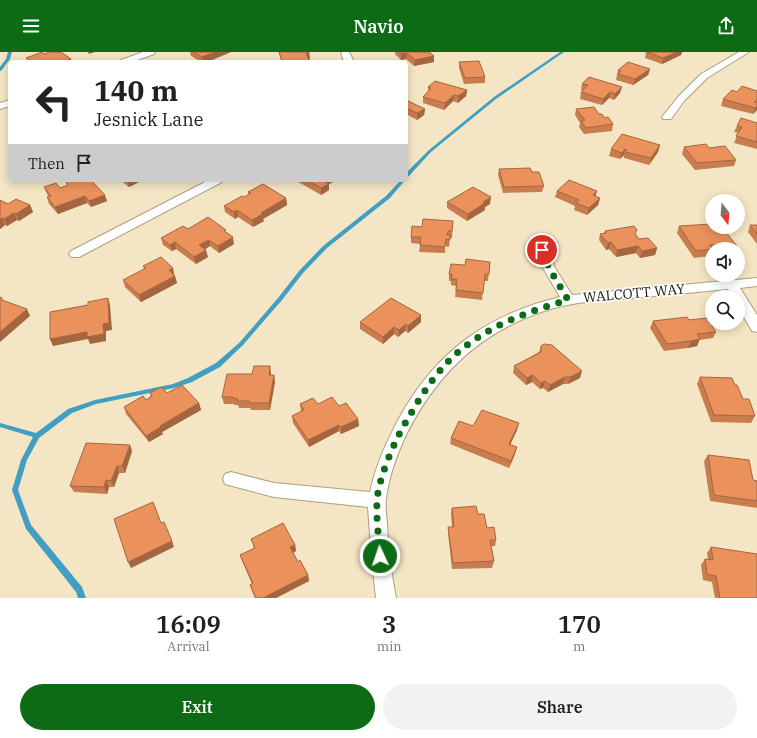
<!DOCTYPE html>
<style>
:root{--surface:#fff;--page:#f2f2f2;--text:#202124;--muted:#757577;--accent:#0e6b15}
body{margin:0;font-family:"IBM Plex Serif",serif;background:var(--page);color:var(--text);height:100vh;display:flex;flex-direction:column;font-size:15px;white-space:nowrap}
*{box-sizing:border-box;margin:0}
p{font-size:13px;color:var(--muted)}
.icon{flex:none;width:22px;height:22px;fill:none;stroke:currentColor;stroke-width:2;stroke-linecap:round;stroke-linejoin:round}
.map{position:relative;height:546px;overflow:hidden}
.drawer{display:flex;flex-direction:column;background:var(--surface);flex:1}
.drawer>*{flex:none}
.banner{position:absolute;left:8px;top:8px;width:400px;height:122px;border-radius:6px;box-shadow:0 2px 10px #0003;background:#fff;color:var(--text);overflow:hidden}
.needle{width:26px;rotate:164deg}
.controls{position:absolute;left:705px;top:142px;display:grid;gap:8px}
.controls a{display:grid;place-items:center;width:40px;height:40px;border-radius:50%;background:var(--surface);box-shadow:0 2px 10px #0003;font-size:20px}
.pin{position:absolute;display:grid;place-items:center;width:34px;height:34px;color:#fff;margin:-17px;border:2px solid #fff;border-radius:50%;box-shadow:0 1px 4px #0007}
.me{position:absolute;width:44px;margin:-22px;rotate:357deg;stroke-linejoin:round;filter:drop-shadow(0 0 3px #0008)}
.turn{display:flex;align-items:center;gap:14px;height:84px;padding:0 20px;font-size:18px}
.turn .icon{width:52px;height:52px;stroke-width:2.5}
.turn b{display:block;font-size:28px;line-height:34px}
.then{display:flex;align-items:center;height:38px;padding:0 20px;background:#0003;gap:8px;font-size:15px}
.eta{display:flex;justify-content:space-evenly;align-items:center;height:68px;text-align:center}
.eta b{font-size:24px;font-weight:600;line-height:28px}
.primary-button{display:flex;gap:8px;margin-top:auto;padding:8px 20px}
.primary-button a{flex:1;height:46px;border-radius:24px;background:var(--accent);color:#fff;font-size:16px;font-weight:600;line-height:46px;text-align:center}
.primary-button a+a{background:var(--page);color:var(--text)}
header{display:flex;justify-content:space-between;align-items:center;height:52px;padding:0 20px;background:var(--accent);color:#fff;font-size:18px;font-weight:600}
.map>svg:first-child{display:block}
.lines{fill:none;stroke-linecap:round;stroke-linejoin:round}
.stream{fill:#409fc3;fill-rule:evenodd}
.minor-casing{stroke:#ad9f80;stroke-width:2}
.minor{fill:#fff;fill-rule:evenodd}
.wall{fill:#c97d4f}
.shaded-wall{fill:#a46640}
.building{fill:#ea915c;stroke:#a46640}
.route{stroke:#0e6b15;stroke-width:7;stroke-dasharray:0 12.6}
.labels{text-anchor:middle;stroke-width:3.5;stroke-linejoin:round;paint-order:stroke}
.street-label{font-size:14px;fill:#1b160a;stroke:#fff}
</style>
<header><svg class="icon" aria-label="menu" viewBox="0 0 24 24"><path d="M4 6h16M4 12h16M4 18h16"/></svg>Navio<svg class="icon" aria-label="share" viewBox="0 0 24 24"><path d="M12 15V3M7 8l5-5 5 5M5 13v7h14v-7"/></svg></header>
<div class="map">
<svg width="757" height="546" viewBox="0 0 757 546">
<rect width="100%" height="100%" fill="#f4e6c4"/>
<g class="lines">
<g class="stream">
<path d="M8 0H12L10 7 1 19H0V15L6 7Z"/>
<path d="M560 0H564L496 47 431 100 408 125H406V121L429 98 494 45Z"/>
<path d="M401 128H405L390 146 327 196 303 221 282 248 243 293 220 315 192 330 174 336 96 352 72 361 39 386 27 408 18 438 31 473 82 535 86 546H78L76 540 26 477 12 438 21 408 33 385 0 375V371L36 381 68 357 95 348 173 332 188 326 216 311 239 291 278 246 299 219 323 194 386 144Z"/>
</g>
<g class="minor-casing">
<g id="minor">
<path d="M143 0H155L154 2 132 10H119L121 8Z"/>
<path d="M341 0H349L354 10H344Z"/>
<path d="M739 0H749L707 26 684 49 671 67H663L662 65 678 45 701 22Z"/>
<path d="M10 48V54L0 57V51Z"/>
<path d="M209 128H224L222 130 79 205H71L69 202 71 199Z"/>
<path d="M542 194 546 195 555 216 572 243 757 226V234L740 236 757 263V280L752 279 738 255V245H732L728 237C697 240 666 243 635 246 607 248 580 249 554 256 485 276 439 318 407 381 397 402 389 424 386 447 385 455 386 463 387 471 388 496 391 521 396 546H376L372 510 368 455 274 445 225 432 223 427 225 422 231 420 274 431 370 440C375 417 384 395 395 374 431 304 482 264 560 245L543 216 536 198 538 195Z"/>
</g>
</g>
<use href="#minor" class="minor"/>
</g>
<g class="wall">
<path d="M190 0H231L207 10H201L191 4Z"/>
<path d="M279 0H309L310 7 281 9Z"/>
<path d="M395 0H429L434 4V10L414 14 406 7 401 8 395 2Z"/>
<path d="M646 0H682L681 3 662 12 645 6Z"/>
<path d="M459 10 485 25V31L464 32 459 16Z"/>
<path d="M650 17 648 23 633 33 616 28 618 18Z"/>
<path d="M582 32 620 41 614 48 609 46 602 53 580 47 581 40 583 38H581Z"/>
<path d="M428 35 467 38 466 44 458 51 453 49 444 58 423 51V45L428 40Z"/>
<path d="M757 39V58L753 62 721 54 723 47 737 40Z"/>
<path d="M406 48 425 57 424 63 417 68 408 63Z"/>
<path d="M576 57 599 62 613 72 612 79 584 82 579 75 580 71 575 63Z"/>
<path d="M757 71V97L734 91 738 81 734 80 737 74Z"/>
<path d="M660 93 658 100 649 113 624 106V104H623L620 107 609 104 611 97Z"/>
<path d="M684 95 709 96 736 108 734 114 695 118 682 102Z"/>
<path d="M499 117 532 120 544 134 542 140 503 141 498 123Z"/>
<path d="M120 128H143L129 135Z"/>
<path d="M295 128H337L329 132V138L321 143Z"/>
<path d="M66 130 107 149 91 155 87 151 58 162 49 152 47 145H49L47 142 44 135 60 136 67 133Z"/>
<path d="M557 139 596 145 600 146 598 153 587 163 574 158 575 154 555 145Z"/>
<path d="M248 140 286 146 287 153 263 167 264 169 253 175 238 165 235 167 225 160 224 154 249 143Z"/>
<path d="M0 148 8 152 30 153 33 160 19 169 17 168 7 174 5 173 0 177Z"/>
<path d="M447 150 490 152 485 155V158L467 169 447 156Z"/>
<path d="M453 169 452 186H450L449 195 445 194V201L419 200 420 192 411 191V185L422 175Z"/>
<path d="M750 173H757V192L748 180Z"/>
<path d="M679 174 718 179 737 194 735 197H712V200H711L710 204 694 206 677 181Z"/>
<path d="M188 177 227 181 234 192 219 201 210 194 205 197 208 205 196 212 176 197 172 199 163 193 161 186Z"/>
<path d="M605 179 636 183 639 187 657 196 655 203 640 206 636 201 616 205 609 197 606 198 599 188 600 182 604 181Z"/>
<path d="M490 210 488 229H484L482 248 455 245 456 234 451 233V229H449V222L465 213Z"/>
<path d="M143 214 173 216 174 223 177 231 141 250 125 235 123 228 144 217Z"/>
<path d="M421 263V270L408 281 405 279 398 285 394 282 383 292 360 277V270Z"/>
<path d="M689 268 716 280 713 286 699 288 697 294 688 296 664 299 650 276 653 269Z"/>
<path d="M541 294 580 326 568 332H563L548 340 543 336 540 337 532 330 526 333 513 321 514 314 539 300Z"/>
<path d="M271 321V323H274L275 330 270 358H251L250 356H239L238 353H234V352H224L222 345 252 322Z"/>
<path d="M700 325 735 333 743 347 755 364 751 371 711 370 697 332Z"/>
<path d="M150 341H167L199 351 201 358 162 380 163 382 149 390 126 362 124 355 146 348 151 345Z"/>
<path d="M300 352H318L339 354 358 367 359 374 341 382 339 379 309 395 293 371 292 364 301 360Z"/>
<path d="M473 374 517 378 510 393 515 402 509 416 450 392 451 386Z"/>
<path d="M130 393 132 399 125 421H119L114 435H109L107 442 74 440 70 434Z"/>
<path d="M708 403 753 428 757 429V456L710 449 704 409Z"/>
<path d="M452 456 478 462 496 488 495 494H491L494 509 492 516 452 517 448 481V475H452L451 462Z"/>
<path d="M251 487 295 493 296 499 293 501 298 510 308 523 309 529 276 546H255L252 539 250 533 252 532 242 509 240 503 254 496Z"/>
<path d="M711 495 757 546H715L712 530 703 528 701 513 705 507 708 508 707 501Z"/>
</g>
<g class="shaded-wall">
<path d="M88 0H95L89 2Z"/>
<path d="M216 0H231L207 10H203L202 5Z"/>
<path d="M677 0H682L681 3 662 12 663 6Z"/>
<path d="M306 1H309L310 7H307Z"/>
<path d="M407 1 406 7 401 8V2Z"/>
<path d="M434 4V10L414 14 415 8Z"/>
<path d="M71 7 72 10H62Z"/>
<path d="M650 17 648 23 633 33 635 27Z"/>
<path d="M622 35 620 41 614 48 615 42Z"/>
<path d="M467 38 466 44 458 51V44Z"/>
<path d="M610 40 609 46 602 53 603 47Z"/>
<path d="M454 43 453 49 444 58 445 51Z"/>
<path d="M757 54V58L753 62 755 56Z"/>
<path d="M408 57V63L406 64V58Z"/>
<path d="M425 57 424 63 417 68V61Z"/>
<path d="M660 93 658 100 649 113 651 106Z"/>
<path d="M625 97 623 104 620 107 622 101Z"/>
<path d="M128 128H143L129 135Z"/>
<path d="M322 128H337L323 135Z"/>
<path d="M329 132V138L321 143V136Z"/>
<path d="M597 139 595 146 593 143Z"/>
<path d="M105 143 107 149 91 155 89 149Z"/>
<path d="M85 144 87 151 58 162 55 155Z"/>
<path d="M491 145 490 152 485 155V158L467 169 468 162 483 150Z"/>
<path d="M286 146 287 153 263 167 264 169 253 175 252 168 261 161Z"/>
<path d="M600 146 598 153 587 163 589 156Z"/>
<path d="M30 153 33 160 19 169 16 162Z"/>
<path d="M237 158 238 165 235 167 234 160Z"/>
<path d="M14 161 17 168 7 174 4 167Z"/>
<path d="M2 166 5 173 0 177V168Z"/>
<path d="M233 185 234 192 219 201 218 194Z"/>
<path d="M209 188 210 194 201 200 199 193Z"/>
<path d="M175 190 176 197 172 199 170 193Z"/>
<path d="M611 190 609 197 606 198 608 191Z"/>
<path d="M638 194 636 201 616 205 617 198Z"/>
<path d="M657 196 655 203 640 206 642 199Z"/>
<path d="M206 198 208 205 196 212 194 205Z"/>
<path d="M173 216 174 222 170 225 169 218Z"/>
<path d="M175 224 177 231 141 250 139 243Z"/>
<path d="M108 246 110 253 112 278 106 279V289L90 292 88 287 53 294 50 287 103 272Z"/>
<path d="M27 257 30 264 0 290V280Z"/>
<path d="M421 263V270L408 281V274Z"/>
<path d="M406 272 405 279 398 285 399 278Z"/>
<path d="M394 275V282L383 292V285Z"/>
<path d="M700 287 697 294 688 296 691 289Z"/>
<path d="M270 314 271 321 270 330 269 323Z"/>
<path d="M582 319 580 326 568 332 570 325Z"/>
<path d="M274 323 275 330 270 358 269 351Z"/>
<path d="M533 323 532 330 526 333 527 326Z"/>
<path d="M565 325 563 332 548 340 550 333Z"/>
<path d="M545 329 543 336 540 337 541 331Z"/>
<path d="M199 351 201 358 162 380 163 382 149 390 146 384 160 374Z"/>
<path d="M358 367 359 374 341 382V375Z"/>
<path d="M519 371 517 378 507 399 509 392Z"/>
<path d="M339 373V379L309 395 308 388Z"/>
<path d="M130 393 132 399 125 421 122 414Z"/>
<path d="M517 395 515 402 509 416 511 409Z"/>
<path d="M117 414 119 421 114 435 111 429Z"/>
<path d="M106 428 109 435 107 442 104 435Z"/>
<path d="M172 489 174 495 131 516 128 510Z"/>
<path d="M295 493 296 499 291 502 290 495Z"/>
<path d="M308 523 309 529 276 546H263Z"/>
</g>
<g class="building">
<path d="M42 0 44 2 50 0H53L55 1 61 0 71 7 62 10H23L29 8 26 6Z"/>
<path d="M193 0H216L202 5Z"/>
<path d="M279 0H309V1H306L310 10H276L282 9Z"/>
<path d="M399 0H429L434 4 415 8 407 1 401 2Z"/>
<path d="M647 0H677L663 6Z"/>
<path d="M479 9 485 25 465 26 459 10Z"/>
<path d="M628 10 650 17 635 27 618 22 621 19 618 18Z"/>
<path d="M589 25 622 35 615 42 610 40 603 47 581 40 588 33 582 32Z"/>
<path d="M435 29 467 38 458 44 454 43 445 51 423 45 431 36 428 35Z"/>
<path d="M742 34 757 39V47L754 50 757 51V54L755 56 723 47 732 38 737 40Z"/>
<path d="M406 48 425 57 417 61 408 57 406 58Z"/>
<path d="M594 55 599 62H602L605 66 608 65 613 72 586 76 581 69 585 68 576 57Z"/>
<path d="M741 66 757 71V90L736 84 742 75 737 74Z"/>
<path d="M622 82 660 93 651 106 625 100 627 98 625 97 622 101 611 97Z"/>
<path d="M706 92 709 96 725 94 736 108 697 111 684 95Z"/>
<path d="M530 116 532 120H539L544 134 504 135 499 117Z"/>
<path d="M70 128H91L105 143 89 149 85 144 55 155 47 145 51 144 44 135 56 131 60 136 68 133 66 130Z"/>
<path d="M306 128H322L329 132 321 136Z"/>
<path d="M569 128 597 139 593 143 600 146 589 156 576 151 579 148 557 139Z"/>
<path d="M263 132 286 146 261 161 263 162 252 168 237 158 234 160 224 154 242 144 244 145 251 141 248 140Z"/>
<path d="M473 135 491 145 483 150 485 151 468 162 447 150Z"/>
<path d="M16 147 30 153 16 162 14 161 4 167 2 166 0 168V148L8 152Z"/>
<path d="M208 165 226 178 224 179 233 185 218 194 209 188 199 193 206 198 194 205 175 190 170 193 161 186 183 174 188 177Z"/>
<path d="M423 167 453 169 452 179H448L447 183H450V188L446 187 445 195 420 193 421 185H411L412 174 422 175Z"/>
<path d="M712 172V175H715L718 179H725L737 194 718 196 716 193H710L712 197 696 199 679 174Z"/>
<path d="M750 173H757V182Z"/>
<path d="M634 174 637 178 635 182 639 187 648 186 657 196 642 199 638 194 617 198 611 190 608 191 600 182 606 181 605 179Z"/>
<path d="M161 205 173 216 169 218 175 224 139 243 123 228 146 216 143 214Z"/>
<path d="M466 207 490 210 489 222H485L483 241 456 238 457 227H451L452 222H449L451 212 465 213Z"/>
<path d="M0 245 2 246V248L27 257 0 280Z"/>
<path d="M108 246 109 271 103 272 104 282 87 285V280L50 287V260L88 253V250Z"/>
<path d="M391 246 421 263 408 274 406 272 399 278 394 275 383 285 360 270Z"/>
<path d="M687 265 689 268 707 266 716 280 697 282 700 287 691 289 667 292 653 269Z"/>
<path d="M544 292 552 293 582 319 570 325H565L550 333 545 329 541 331 533 323 527 326 514 314 541 300V294Z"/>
<path d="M254 314H270L269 323H274L269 351H250L249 349H237L238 347 233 346V345H222L227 322H252Z"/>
<path d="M700 325 732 326 735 333H737L743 347H749L755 364 714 363Z"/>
<path d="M182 333 199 351 160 374 161 375 146 384 124 355 143 344 146 348 152 344 150 341 161 335 167 341Z"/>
<path d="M332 345 339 354 346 351 358 367 341 375 339 373 308 388 292 364 304 358 300 352 313 346 318 352Z"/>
<path d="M482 358 519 371 509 392 517 395 511 409 451 386 459 369 473 374Z"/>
<path d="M86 391 130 393 122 414H117L111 429 106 428 104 435 70 434Z"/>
<path d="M708 403 749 408 753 428 757 429V449L714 443Z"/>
<path d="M153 450 161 471 164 470 172 489 128 510 114 467Z"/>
<path d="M476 454 478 462H484L487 476 494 475 496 488H490L494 509 453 511 448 475H454L452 456Z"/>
<path d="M283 471 295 493 290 495 298 510 300 508 308 523 263 546H256L250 533 253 531 240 503 255 496 251 487Z"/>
<path d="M711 495 757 502V546H720L716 524 707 522 705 507 713 508Z"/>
</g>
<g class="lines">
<path class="route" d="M380 504C379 486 376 467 377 449 378 428 393 393 403 375 418 349 434 321 457 301 488 274 529 259 568 248L549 216 542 198"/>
</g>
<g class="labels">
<g class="street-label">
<text transform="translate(634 241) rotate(-5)" y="5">WALCOTT WAY</text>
</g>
</g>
</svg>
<div class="controls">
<a><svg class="needle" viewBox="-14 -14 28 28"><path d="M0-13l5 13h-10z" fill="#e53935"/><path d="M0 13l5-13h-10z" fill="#757577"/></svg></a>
<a><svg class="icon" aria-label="sound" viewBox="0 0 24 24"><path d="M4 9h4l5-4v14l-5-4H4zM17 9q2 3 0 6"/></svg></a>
<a><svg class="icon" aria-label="search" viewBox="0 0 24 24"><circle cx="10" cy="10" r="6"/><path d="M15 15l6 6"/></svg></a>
</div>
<div class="pin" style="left:542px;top:198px;background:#d93025"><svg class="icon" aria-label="arrive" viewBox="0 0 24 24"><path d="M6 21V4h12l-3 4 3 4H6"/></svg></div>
<svg class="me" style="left:380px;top:504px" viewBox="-20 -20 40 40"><circle r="17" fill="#0e6b15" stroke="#fff" stroke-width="3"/><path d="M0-11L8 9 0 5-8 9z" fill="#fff"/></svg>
<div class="banner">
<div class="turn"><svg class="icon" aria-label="left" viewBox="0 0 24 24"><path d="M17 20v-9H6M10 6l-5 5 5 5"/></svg><div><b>140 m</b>Jesnick Lane</div></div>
<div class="then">Then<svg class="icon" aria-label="arrive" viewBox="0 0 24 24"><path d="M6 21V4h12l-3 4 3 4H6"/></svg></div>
</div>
</div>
<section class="drawer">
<div class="eta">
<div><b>16:09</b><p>Arrival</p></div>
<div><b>3</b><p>min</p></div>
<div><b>170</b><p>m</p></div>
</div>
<div class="primary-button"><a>Exit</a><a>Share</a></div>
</section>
